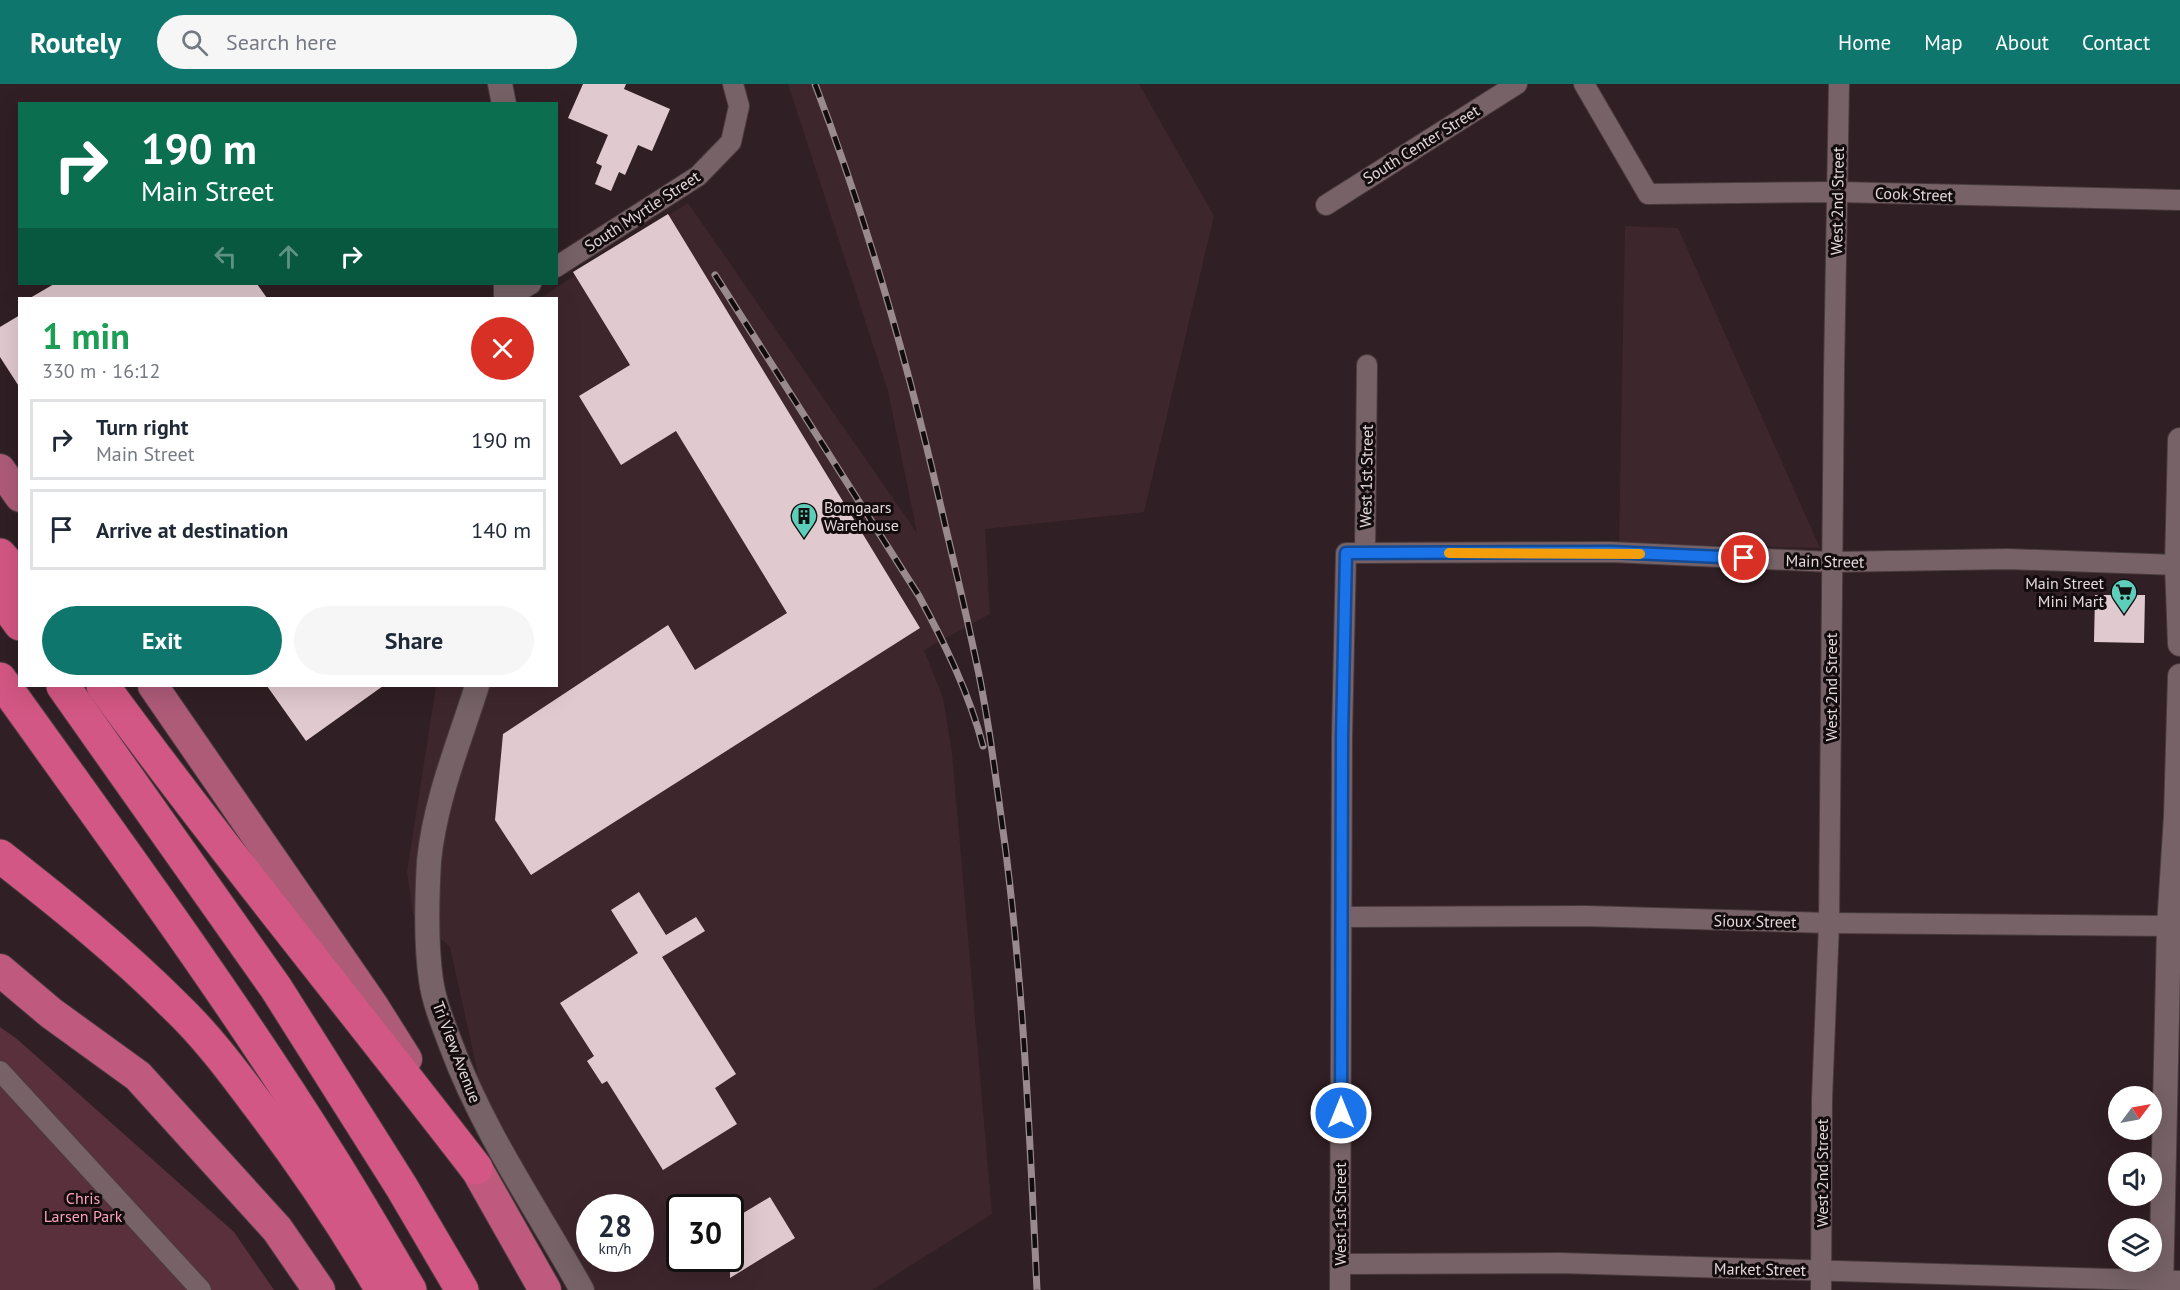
<!DOCTYPE html>
<meta charset="utf-8">
<style>
:root{--surface:#fff;--page:#f6f6f7;--text:#1f2937;--muted:#747a83;--line:#e0e1e3;--accent:#0f766e}
body{margin:0;font-family:"PT Sans",sans-serif;background:var(--page);color:var(--text);height:100vh;display:flex;flex-direction:column;font-size:22px;white-space:nowrap}
*{box-sizing:border-box;margin:0}
p{font-size:20px;color:var(--muted)}
.icon{flex:none;width:33px;height:33px;fill:none;stroke:currentColor;stroke-width:2;stroke-linecap:round;stroke-linejoin:round}
.map{position:relative;flex:1;overflow:hidden}
.panel{position:absolute;left:18px;top:213px;width:540px;height:390px;display:flex;flex-direction:column;background:var(--surface);border-radius:0px;box-shadow:0 6px 24px #0002}
.panel>*{flex:none}
.top-card{position:absolute;left:18px;top:18px;width:540px;height:183px;border-radius:0px;box-shadow:0 6px 24px #0002;background:#0b6e4f;color:#fff;overflow:hidden}
.needle{width:39px;rotate:58deg}
.controls{position:absolute;left:2108px;top:1002px;display:grid;gap:12px}
.controls a{display:grid;place-items:center;width:54px;height:54px;border-radius:50%;background:var(--surface);box-shadow:0 6px 24px #0002;font-size:30px}
.speed{position:absolute;left:576px;top:1110px;display:flex;gap:12px;font-size:30px;font-weight:700;text-align:center}
.speed>*{display:grid;place-content:center;width:78px;height:78px;border-radius:50%;background:var(--surface);box-shadow:0 6px 24px #0002;line-height:1}
.speed small{font-size:15px;font-weight:400}
.speed .limit{border:3px solid #111;border-radius:9px;background:#fff;color:#111}
.pin{position:absolute;display:grid;place-items:center;width:51px;height:51px;color:#fff;margin:-26px;border:3px solid #fff;border-radius:50%;box-shadow:0 2px 6px #0007}
.me{position:absolute;width:66px;margin:-33px;rotate:0deg;stroke-linejoin:round;filter:drop-shadow(0 0 4px #0008)}
.turn{display:flex;align-items:center;gap:21px;height:126px;padding:0 24px;font-size:27px}
.turn .icon{width:78px;height:78px;stroke-width:2.5}
.turn b{display:block;font-size:42px;line-height:51px}
.lanes{display:flex;align-items:center;height:57px;padding:0 24px;background:#0003;justify-content:center;gap:30px;direction:ltr}
.lanes .off{opacity:.35}
.round{display:grid;place-items:center;flex:none;width:63px;height:63px;border-radius:32px;background:var(--page)}
.summary{display:flex;align-items:center;justify-content:space-between;height:102px;padding:0 24px}
h1{font-size:36px;font-weight:600;line-height:45px;color:#1e9e55}
.cta{display:flex;gap:12px;margin-top:auto;padding:12px 24px}
.cta a{flex:1;height:69px;border-radius:36px;background:var(--accent);color:#fff;font-size:24px;font-weight:600;line-height:69px;text-align:center}
.cta a+a{background:var(--page);color:var(--text)}
ul{padding:0;list-style:none}
li{display:flex;align-items:center;gap:18px;height:81px;margin:0 12px 9px;padding:0 12px;border:3px solid var(--line);border-radius:0px}
li div{flex:1}
li b{display:block;font-size:22px}
li em{font-style:normal}
header{display:flex;align-items:center;gap:36px;box-sizing:border-box;height:84px;padding:0 30px;background:var(--accent);color:#fff}
header strong{font-size:28px}
nav{display:flex;gap:33px;margin-inline-start:auto;font-size:21px}
.search{width:420px;height:54px;background:var(--page);display:flex;align-items:center;gap:15px;box-sizing:border-box;padding:0 21px;border-radius:33px;color:var(--muted);font-size:22px}
.map>svg:first-child{display:block}
.built{fill:#3e262d;fill-rule:evenodd}
.green{fill:#5a303d}
.building{fill:#e0c9cf}
.lines{fill:none;stroke-linecap:round;stroke-linejoin:round}
.minor-casing{stroke:#493b3e;stroke-width:22}
.tertiary-casing{stroke:#493b3e;stroke-width:26}
.primary-casing{stroke:#493b3e;stroke-width:32}
.trunk-casing{stroke:#493b3e;stroke-width:34}
.motorway-casing{stroke:#493b3e;stroke-width:35}
.minor{stroke:#766267;stroke-width:20}
.tertiary{stroke:#766267;stroke-width:24}
.primary{stroke:#ae5b78;stroke-width:30}
.trunk{stroke:#c0597e;stroke-width:32}
.motorway{stroke:#d35784;stroke-width:33}
.rail-casing{stroke:#988a8e;stroke-width:7}
.rail{stroke:#130c0e;stroke-width:4.5;stroke-dasharray:14;stroke-linecap:butt}
.route-casing{stroke:#114b97;stroke-width:15}
.route{stroke:#1a73e8;stroke-width:10}
.slow{stroke:#f59e0b;stroke-width:10}
.labels{text-anchor:middle;stroke-width:6;stroke-linejoin:round;paint-order:stroke}
.street-label{font-size:16px;fill:#e4d8db;stroke:#130c0e}
.poi-label{font-size:16px;fill:#e4d8db;stroke:#130c0e;text-anchor:start}
.park-label{font-size:16px;fill:#fca2bd;stroke:#130c0e}
</style>
<header>
<strong>Routely</strong>
<div class="search"><svg class="icon" aria-label="search" viewBox="0 0 24 24"><circle cx="10" cy="10" r="6"/><path d="M15 15l6 6"/></svg>Search here</div>
<nav><a>Home</a><a>Map</a><a>About</a><a>Contact</a></nav>
</header>
<div class="map">
<svg width="2180" height="1206" viewBox="0 0 2180 1206">
<rect width="100%" height="100%" fill="#301f24"/>
<g class="built">
<path d="M788 0H1139L1214 132 1144 428 985 445 990 530 924 566 943 614 952 669 992 1130 872 1206H593L481 1004 450 863 413 830 407 788 436 602H556V214H540L688 119 917 449 888 307ZM590 1124H640V1174H590ZM680 1124H730V1174H680Z"/>
<path d="M1625 142 1678 144 1820 464 1619 459Z"/>
</g>
<path class="green" d="M0 943 17 955 234 1148 274 1206H0Z"/>
<g class="building">
<path d="M583 0H626L624 5 670 25 652 67 638 61 625 91 619 88 611 107 595 100 602 82 596 79 608 51 568 34Z"/>
<path d="M668 130 920 544 531 791 495 736 503 650 668 541 695 586 787 529 676 347 621 381 579 312 630 281 573 188Z"/>
<path d="M54 200H257L267 214H30Z"/>
<path d="M20 231V304L0 273V243Z"/>
<path d="M2095 511H2145L2144 559 2094 558Z"/>
<path d="M267 602H383L306 657Z"/>
<path d="M639 808 666 851 696 833 705 847 662 873 736 990 715 1004 737 1040 663 1086 607 997 602 1000 587 977 594 972 560 919 638 869 611 826Z"/>
<path d="M770 1113 795 1154 730 1194V1137Z"/>
</g>
<g class="lines">
<g class="minor-casing">
<g id="minor">
<path d="M1584 0 1648 110 1837 108 2180 116"/>
<path d="M1326 121 1517 0"/>
<path d="M556 183 698 92 731 58 739 22 733 0"/>
<path d="M507 214 531 200"/>
<path d="M1365 469 1367 281"/>
<path d="M1342 833 1585 832 1829 839 2169 842"/>
<path d="M0 987 201 1206"/>
<path d="M1340 1180 1560 1179 2180 1197"/>
<path d="M1340 1206 1342 653 1346 469 1611 468 1832 478 2008 475 2177 481"/>
<path d="M1821 1206 1822 1015 1829 839 1834 288 1839 0"/>
</g>
</g>
<g class="tertiary-casing">
<g id="tertiary">
<path d="M500 0 504 20"/>
<path d="M506 214V200"/>
<path d="M2180 356 2177 481 2180 560"/>
<path d="M477 602C459 659 435 716 429 777 427 812 426 862 431 896 434 918 443 940 451 961 483 1048 537 1125 582 1206"/>
<path d="M2161 1206 2169 842 2176 732 2180 592"/>
</g>
</g>
<g class="primary-casing">
<g id="primary">
<path d="M0 385 20 413"/>
<path d="M153 602 373 921 407 975"/>
</g>
</g>
<g class="trunk-casing">
<g id="trunk">
<path d="M0 886 51 929 138 992 277 1145 319 1206"/>
<path d="M476 1084 545 1206"/>
</g>
</g>
<g class="motorway-casing">
<g id="motorway">
<path d="M0 471 20 494"/>
<path d="M0 512 20 540"/>
<path d="M0 595C113 753 228 909 331 1074 358 1117 384 1162 410 1206"/>
<path d="M63 602 276 904 401 1102 462 1206"/>
<path d="M103 602C223 766 352 923 476 1084"/>
<path d="M0 772C60 819 119 866 173 920 205 950 232 986 258 1021 303 1080 344 1141 382 1206"/>
</g>
</g>
<use href="#minor" class="minor"/>
<use href="#tertiary" class="tertiary"/>
<use href="#primary" class="primary"/>
<use href="#trunk" class="trunk"/>
<use href="#motorway" class="motorway"/>
<g class="rail-casing">
<g id="rail">
<path d="M815 0C870 144 912 294 946 445 956 487 966 529 975 572 989 634 996 698 1005 761 1024 909 1030 1058 1037 1206"/>
<path d="M715 191 919 512C945 560 969 609 983 662"/>
</g>
</g>
<use href="#rail" class="rail"/>
</g>
<g class="lines">
<g class="route-casing">
<path id="route" d="M1341 1029 1342 653 1346 469 1611 468 1744 474"/>
</g>
<use href="#route" class="route"/>
<path class="slow" d="M1449 469 1640 470"/>
</g>
<defs>
<g id="building-pin" transform="scale(1.35)"><path d="M0 17L-7.5 6A9.5 9.5 0 1 1 7.5 6Z" fill="#5cceba" stroke="#130c0e"/><path d="M-4-6H4V6H1V3H-1V6H-4ZM-2.5-4.3h1.7v1.8h-1.7ZM.8-4.3h1.7v1.8H.8ZM-2.5-1h1.7V.8h-1.7ZM.8-1h1.7V.8H.8Z" fill="#111"/></g>
<g id="supermarket-pin" transform="scale(1.35)"><path d="M0 17L-7.5 6A9.5 9.5 0 1 1 7.5 6Z" fill="#5cceba" stroke="#130c0e"/><path d="M-6-5.5h2.5l.6 2H6L4.5 2H-2.5L-4.4-4H-6ZM-1.5 3.2a1.3 1.3 0 1 0 .1 0ZM3 3.2a1.3 1.3 0 1 0 .1 0Z" fill="#111"/></g>
</defs>
<g fill-rule="evenodd">
<use href="#building-pin" x="804" y="432"/>
<use href="#supermarket-pin" x="2124" y="508"/>
</g>
<g class="labels">
<g class="street-label">
<text transform="translate(1421 60) rotate(-32)" y="6">South Center Street</text>
<text transform="translate(1914 110) rotate(2)" y="6">Cook Street</text>
<text transform="translate(1837 117) rotate(-89)" y="6">West 2nd Street</text>
<text transform="translate(642 127) rotate(-33)" y="6">South Myrtle Street</text>
<text transform="translate(1366 392) rotate(-89)" y="6">West 1st Street</text>
<text transform="translate(1825 477) rotate(1)" y="6">Main Street</text>
<text transform="translate(1831 603) rotate(-90)" y="6">West 2nd Street</text>
<text transform="translate(1755 837) rotate(1)" y="6">Sioux Street</text>
<text transform="translate(457 968) rotate(69)" y="6">Tri View Avenue</text>
<text transform="translate(1822 1089) rotate(-90)" y="6">West 2nd Street</text>
<text transform="translate(1340 1130) rotate(-90)" y="6">West 1st Street</text>
<text transform="translate(1760 1185) rotate(1)" y="6">Market Street</text>
</g>
<g class="poi-label">
<text x="824" y="429">Bomgaars<tspan x="824" dy="18">Warehouse</tspan></text>
<text x="2104" y="505" text-anchor="end">Main Street<tspan x="2104" dy="18">Mini Mart</tspan></text>
</g>
<g class="park-label">
<text x="83" y="1120">Chris<tspan x="83" dy="18">Larsen Park</tspan></text>
</g>
</g>
</svg>
<div class="controls">
<a><svg class="needle" viewBox="-14 -14 28 28"><path d="M0-13l5 13h-10z" fill="#e53935"/><path d="M0 13l5-13h-10z" fill="#747a83"/></svg></a>
<a><svg class="icon" aria-label="sound" viewBox="0 0 24 24"><path d="M4 9h4l5-4v14l-5-4H4zM17 9q2 3 0 6"/></svg></a>
<a><svg class="icon" aria-label="layers" viewBox="0 0 24 24"><path d="M12 4l9 5-9 5-9-5zM3 14l9 5 9-5"/></svg></a>
</div>
<div class="speed"><div>28<small>km/h</small></div><div class="limit">30</div></div>
<div class="pin" style="left:1744px;top:474px;background:#d93025"><svg class="icon" aria-label="arrive" viewBox="0 0 24 24"><path d="M6 21V4h12l-3 4 3 4H6"/></svg></div>
<svg class="me" style="left:1341px;top:1029px" viewBox="-20 -20 40 40"><circle r="17" fill="#1a73e8" stroke="#fff" stroke-width="3"/><path d="M0-11L8 9 0 5-8 9z" fill="#fff"/></svg>
<div class="top-card">
<div class="turn"><svg class="icon" aria-label="right" viewBox="0 0 24 24"><path d="M7 20v-9h11M14 6l5 5-5 5"/></svg><div><b>190 m</b>Main Street</div></div>
<div class="lanes"><svg class="icon off" aria-label="left" viewBox="0 0 24 24"><path d="M17 20v-9H6M10 6l-5 5 5 5"/></svg><svg class="icon off" aria-label="ahead" viewBox="0 0 24 24"><path d="M12 20V5M6 11l6-6 6 6"/></svg><svg class="icon" aria-label="right" viewBox="0 0 24 24"><path d="M7 20v-9h11M14 6l5 5-5 5"/></svg></div>
</div>
<section class="panel">
<div class="summary"><div><h1>1 min</h1><p>330 m · 16:12</p></div><a class="round" style="background:#d93025;color:#fff"><svg class="icon" aria-label="close" viewBox="0 0 24 24"><path d="M6 6l12 12M18 6L6 18"/></svg></a></div>
<ul>
<li><svg class="icon" aria-label="right" viewBox="0 0 24 24"><path d="M7 20v-9h11M14 6l5 5-5 5"/></svg><div><b>Turn right</b><p>Main Street</p></div><em>190 m</em></li>
<li><svg class="icon" aria-label="arrive" viewBox="0 0 24 24"><path d="M6 21V4h12l-3 4 3 4H6"/></svg><div><b>Arrive at destination</b></div><em>140 m</em></li>
</ul>
<div class="cta"><a>Exit</a><a>Share</a></div>
</section>
</div>
